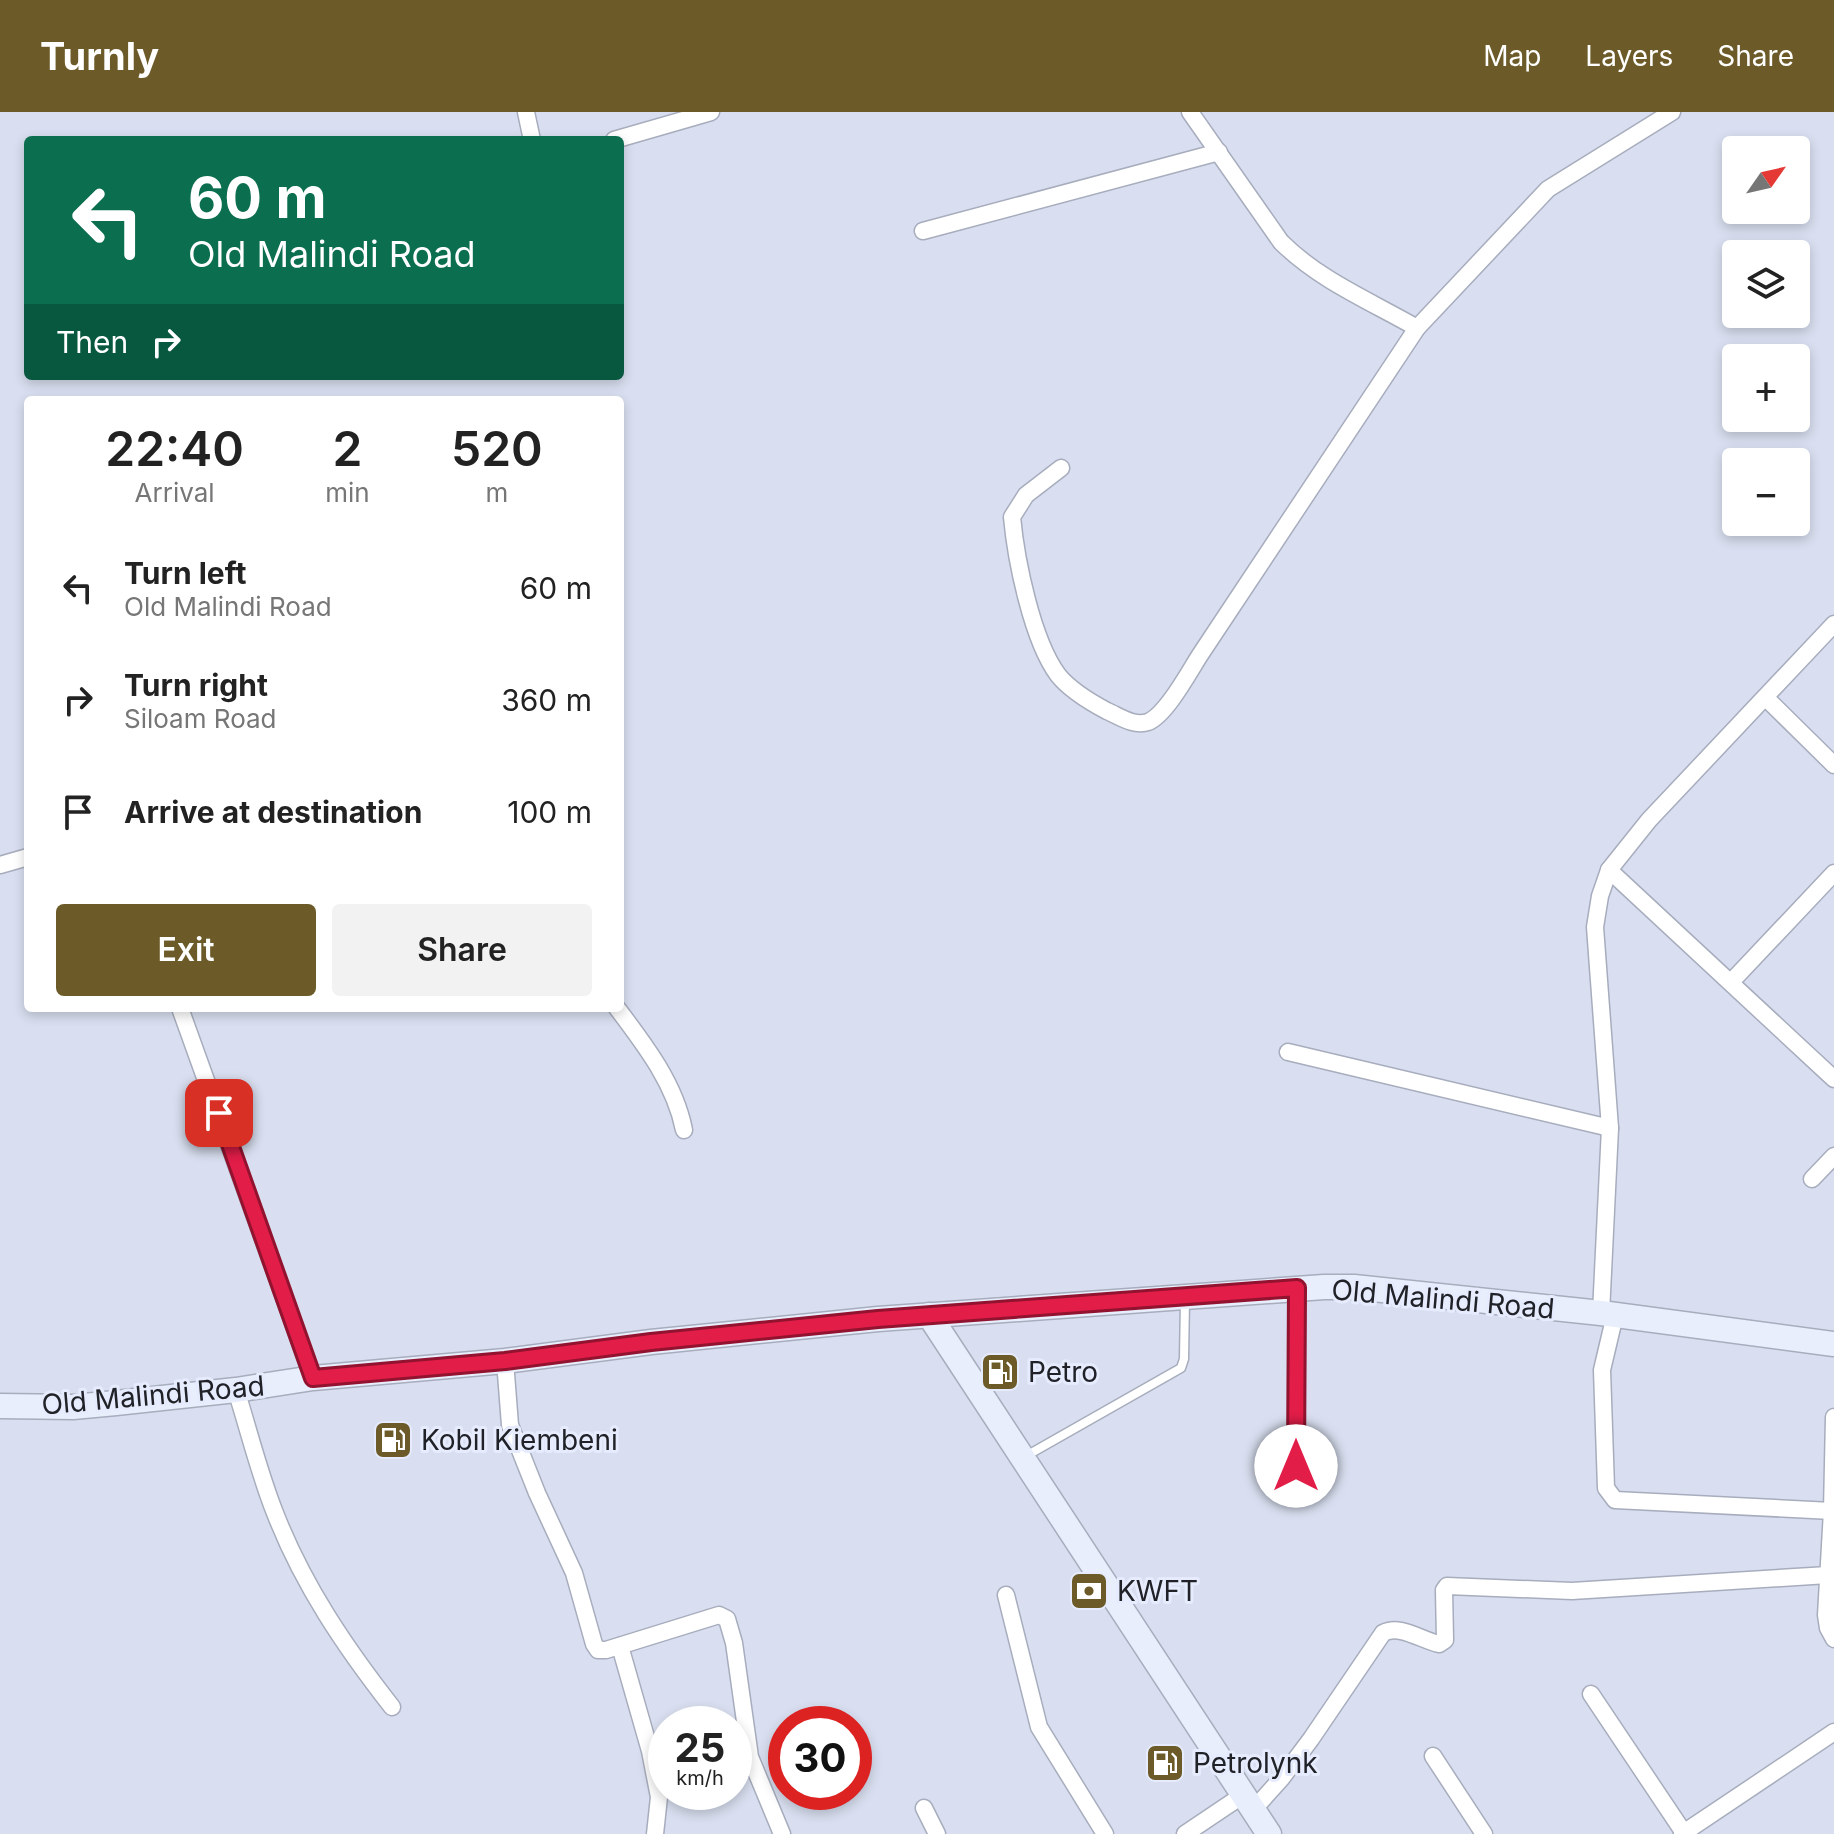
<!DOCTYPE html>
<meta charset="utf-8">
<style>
:root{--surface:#fff;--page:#f2f2f2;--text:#222;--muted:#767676;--accent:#6c5b29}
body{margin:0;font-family:Inter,sans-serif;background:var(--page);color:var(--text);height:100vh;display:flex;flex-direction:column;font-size:30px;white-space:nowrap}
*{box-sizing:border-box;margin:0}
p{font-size:26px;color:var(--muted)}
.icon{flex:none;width:44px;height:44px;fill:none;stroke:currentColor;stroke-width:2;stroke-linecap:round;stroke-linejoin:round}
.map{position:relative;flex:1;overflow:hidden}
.side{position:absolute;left:24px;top:284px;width:600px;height:616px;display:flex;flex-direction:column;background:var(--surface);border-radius:8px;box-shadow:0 4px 12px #0003}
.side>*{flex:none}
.top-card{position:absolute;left:24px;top:24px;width:600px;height:244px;border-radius:8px;box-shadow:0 4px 12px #0003;background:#0b6e4f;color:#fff;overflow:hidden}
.needle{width:52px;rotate:56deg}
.buttons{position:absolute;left:1722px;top:24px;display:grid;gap:16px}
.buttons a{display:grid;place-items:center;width:88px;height:88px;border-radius:8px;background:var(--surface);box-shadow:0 4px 12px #0003;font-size:40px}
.speed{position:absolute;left:648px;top:1594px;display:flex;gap:16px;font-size:40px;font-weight:700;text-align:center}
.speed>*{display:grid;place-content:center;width:104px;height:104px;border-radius:50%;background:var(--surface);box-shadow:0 4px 12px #0003;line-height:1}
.speed small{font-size:20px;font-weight:400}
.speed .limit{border:12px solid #d22;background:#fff;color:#111}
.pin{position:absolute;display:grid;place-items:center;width:68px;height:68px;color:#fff;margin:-34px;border-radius:16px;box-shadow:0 4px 12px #0006}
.me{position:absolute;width:88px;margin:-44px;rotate:0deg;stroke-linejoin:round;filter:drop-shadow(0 0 6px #0008)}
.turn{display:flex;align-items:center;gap:28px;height:168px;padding:0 32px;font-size:36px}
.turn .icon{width:104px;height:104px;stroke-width:2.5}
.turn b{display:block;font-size:56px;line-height:68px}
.then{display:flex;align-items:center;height:76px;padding:0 32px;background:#0003;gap:16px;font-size:30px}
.eta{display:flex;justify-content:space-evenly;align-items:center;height:136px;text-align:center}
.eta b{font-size:48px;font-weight:600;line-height:56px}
.action{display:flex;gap:16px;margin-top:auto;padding:16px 32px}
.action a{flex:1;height:92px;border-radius:8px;background:var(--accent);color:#fff;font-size:32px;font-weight:600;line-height:92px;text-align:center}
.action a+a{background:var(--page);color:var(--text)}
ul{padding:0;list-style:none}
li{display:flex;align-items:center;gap:24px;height:112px;padding:0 32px}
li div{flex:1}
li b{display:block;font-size:30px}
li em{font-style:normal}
header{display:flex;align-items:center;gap:48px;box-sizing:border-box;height:112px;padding:0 40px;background:var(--accent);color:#fff}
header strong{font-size:38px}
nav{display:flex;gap:44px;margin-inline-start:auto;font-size:28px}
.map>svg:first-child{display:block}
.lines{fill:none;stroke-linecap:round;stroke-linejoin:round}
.service-casing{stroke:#a7adbd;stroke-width:11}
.minor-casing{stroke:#a7adbd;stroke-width:19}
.secondary-casing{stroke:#a7adbd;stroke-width:27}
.service{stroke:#fff;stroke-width:8}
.minor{stroke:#fff;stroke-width:16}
.secondary{stroke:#e8eefc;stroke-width:24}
.route-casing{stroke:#92132f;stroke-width:20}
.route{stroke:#e11d48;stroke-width:14}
.labels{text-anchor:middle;stroke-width:6;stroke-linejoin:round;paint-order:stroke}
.street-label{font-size:28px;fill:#202228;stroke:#e6ecfd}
.poi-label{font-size:28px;fill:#202228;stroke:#e6ecfd;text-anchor:start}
</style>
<header>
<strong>Turnly</strong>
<nav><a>Map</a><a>Layers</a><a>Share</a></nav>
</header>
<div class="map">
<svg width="1834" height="1722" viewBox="0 0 1834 1722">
<rect width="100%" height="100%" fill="#d9dff0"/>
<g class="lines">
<g class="service-casing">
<path id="service" d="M1026 1344 1181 1256 1184 1247 1185 1188"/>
</g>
<g class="minor-casing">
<g id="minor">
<path d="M526 0 532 28"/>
<path d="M1190 0 1281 130C1319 168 1370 189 1417 216"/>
<path d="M614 28 711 0"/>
<path d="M923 119 1219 40"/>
<path d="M1061 356 1026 383 1012 405C1016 448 1032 528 1058 563 1070 578 1090 590 1107 599 1119 604 1134 615 1148 610 1166 603 1189 560 1200 543L1417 216 1548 77 1672 0"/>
<path d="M1766 586 1834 653"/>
<path d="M0 753 28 745"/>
<path d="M1609 758 1834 967"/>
<path d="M1732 869 1834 761"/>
<path d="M180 896 313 1266"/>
<path d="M617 896C645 933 675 972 684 1018"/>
<path d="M1288 940 1610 1016"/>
<path d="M1812 1067 1834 1044"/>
<path d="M1601 1201 1610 1016 1595 815 1600 784 1609 758 1649 708 1834 512"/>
<path d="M1615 1203 1602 1258 1606 1376 1615 1388 1832 1399"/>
<path d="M505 1249 510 1313 537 1381 574 1461 594 1532 598 1538H606L719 1503 727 1507 734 1531 750 1645 782 1722"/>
<path d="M236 1278C249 1319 259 1361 275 1401 303 1473 345 1535 392 1595"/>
<path d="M1834 1305 1832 1399 1826 1503 1828 1516 1834 1527"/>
<path d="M1296 1354 1297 1176"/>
<path d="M1006 1483 1039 1615 1105 1722"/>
<path d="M620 1534 650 1639 659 1685 655 1722"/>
<path d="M1591 1582 1684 1721"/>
<path d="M1433 1644 1484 1722"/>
<path d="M924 1696 937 1722"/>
<path d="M1253 1698 1281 1667 1311 1627 1383 1521C1400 1512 1421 1528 1439 1532L1445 1528 1444 1478 1447 1474 1572 1479 1828 1463"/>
<path d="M1185 1722 1243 1683"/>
<path d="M1682 1722 1834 1620"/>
</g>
</g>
<g class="secondary-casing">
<g id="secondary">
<path d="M929 1203 1269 1722"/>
<path d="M0 1294 73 1295 116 1291 236 1278 313 1266 505 1249 651 1230 878 1207 1324 1175H1354L1601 1201 1834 1232"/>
</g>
</g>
<use href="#service" class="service"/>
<use href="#minor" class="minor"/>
<use href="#secondary" class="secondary"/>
</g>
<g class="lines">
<g class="route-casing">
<path id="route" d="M219 1001 313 1266 505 1249 651 1230 878 1207 1297 1176 1296 1354"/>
</g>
<use href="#route" class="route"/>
</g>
<defs>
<g id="fuel-square" transform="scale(2)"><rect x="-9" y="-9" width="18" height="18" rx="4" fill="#6c5b29" stroke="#e6ecfd"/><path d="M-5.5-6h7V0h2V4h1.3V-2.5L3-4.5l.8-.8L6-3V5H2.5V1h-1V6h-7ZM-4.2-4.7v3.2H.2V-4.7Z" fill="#fff"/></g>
<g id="bank-square" transform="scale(2)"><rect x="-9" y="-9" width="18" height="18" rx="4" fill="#6c5b29" stroke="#e6ecfd"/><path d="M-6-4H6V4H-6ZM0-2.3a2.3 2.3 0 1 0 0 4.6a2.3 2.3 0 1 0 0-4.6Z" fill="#fff"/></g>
</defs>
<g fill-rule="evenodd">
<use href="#fuel-square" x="1000" y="1260"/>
<use href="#fuel-square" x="393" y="1328"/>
<use href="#bank-square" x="1089" y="1479"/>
<use href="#fuel-square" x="1165" y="1651"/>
</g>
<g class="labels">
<g class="street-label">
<text transform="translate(1443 1187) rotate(5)" y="10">Old Malindi Road</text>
<text transform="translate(153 1283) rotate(-5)" y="10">Old Malindi Road</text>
</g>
<g class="poi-label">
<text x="1028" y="1270">Petro</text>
<text x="421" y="1338">Kobil Kiembeni</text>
<text x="1117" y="1489">KWFT</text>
<text x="1193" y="1661">Petrolynk</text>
</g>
</g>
</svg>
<div class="buttons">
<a><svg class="needle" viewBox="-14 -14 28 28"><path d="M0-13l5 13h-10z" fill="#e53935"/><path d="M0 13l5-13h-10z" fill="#767676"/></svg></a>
<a><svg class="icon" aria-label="layers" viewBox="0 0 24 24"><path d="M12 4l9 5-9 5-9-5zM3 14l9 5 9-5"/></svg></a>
<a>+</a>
<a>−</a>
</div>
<div class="speed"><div>25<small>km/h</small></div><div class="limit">30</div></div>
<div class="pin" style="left:219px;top:1001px;background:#d93025"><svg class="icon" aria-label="arrive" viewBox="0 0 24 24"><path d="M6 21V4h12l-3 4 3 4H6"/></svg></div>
<svg class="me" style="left:1296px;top:1354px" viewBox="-20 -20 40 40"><circle r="19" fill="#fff"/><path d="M0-13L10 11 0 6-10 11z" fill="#e11d48"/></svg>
<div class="top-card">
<div class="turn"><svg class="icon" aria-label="left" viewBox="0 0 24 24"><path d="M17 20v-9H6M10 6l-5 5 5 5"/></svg><div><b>60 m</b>Old Malindi Road</div></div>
<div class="then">Then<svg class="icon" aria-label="right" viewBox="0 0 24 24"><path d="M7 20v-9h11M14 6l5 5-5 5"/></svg></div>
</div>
<section class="side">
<div class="eta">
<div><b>22:40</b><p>Arrival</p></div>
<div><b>2</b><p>min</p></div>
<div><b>520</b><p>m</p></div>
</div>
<ul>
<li><svg class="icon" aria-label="left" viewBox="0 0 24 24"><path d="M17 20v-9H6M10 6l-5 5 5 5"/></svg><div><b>Turn left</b><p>Old Malindi Road</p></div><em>60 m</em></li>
<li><svg class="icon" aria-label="right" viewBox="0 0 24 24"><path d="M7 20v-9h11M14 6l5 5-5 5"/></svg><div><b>Turn right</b><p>Siloam Road</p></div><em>360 m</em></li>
<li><svg class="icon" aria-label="arrive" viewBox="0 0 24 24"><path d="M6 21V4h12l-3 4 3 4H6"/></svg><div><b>Arrive at destination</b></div><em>100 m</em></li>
</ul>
<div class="action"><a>Exit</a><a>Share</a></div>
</section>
</div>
